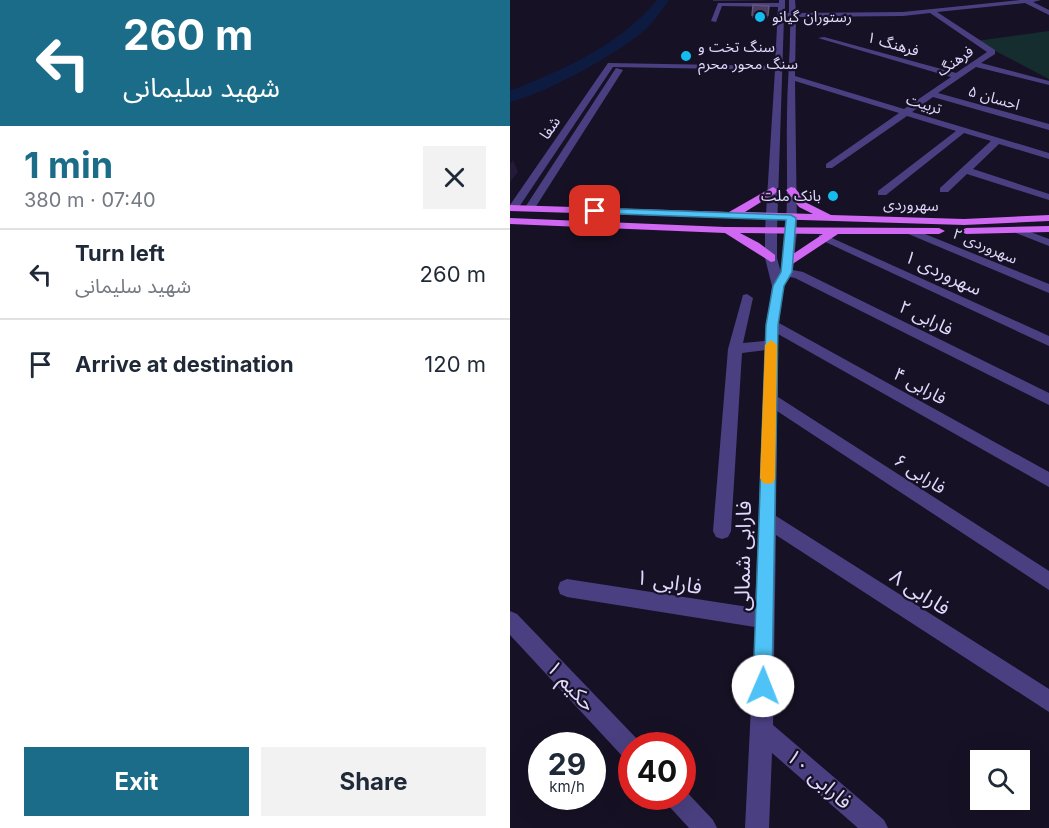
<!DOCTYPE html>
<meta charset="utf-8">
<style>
:root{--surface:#fff;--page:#f2f2f3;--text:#1f2937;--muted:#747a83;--line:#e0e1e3;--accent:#1a6c89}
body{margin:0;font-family:Inter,"Noto Sans Arabic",sans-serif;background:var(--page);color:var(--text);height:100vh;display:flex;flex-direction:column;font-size:22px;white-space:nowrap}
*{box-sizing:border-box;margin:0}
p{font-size:20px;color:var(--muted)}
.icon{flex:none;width:33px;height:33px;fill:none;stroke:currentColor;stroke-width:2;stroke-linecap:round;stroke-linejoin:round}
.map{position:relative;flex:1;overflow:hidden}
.sheet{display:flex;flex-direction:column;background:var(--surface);width:510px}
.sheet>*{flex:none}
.top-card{background:#1a6c89;color:#fff;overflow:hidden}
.fabs{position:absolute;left:460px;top:750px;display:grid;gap:12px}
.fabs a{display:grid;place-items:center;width:60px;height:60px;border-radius:0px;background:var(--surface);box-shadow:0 6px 24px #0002;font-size:30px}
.speed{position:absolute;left:18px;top:732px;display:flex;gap:12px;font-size:30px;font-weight:700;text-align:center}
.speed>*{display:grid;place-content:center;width:78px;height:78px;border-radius:50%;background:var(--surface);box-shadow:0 6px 24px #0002;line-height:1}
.speed small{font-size:15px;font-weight:400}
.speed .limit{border:9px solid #d22;background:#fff;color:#111}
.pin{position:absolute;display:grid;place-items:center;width:51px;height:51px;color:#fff;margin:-26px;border-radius:12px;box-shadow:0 3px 9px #0006}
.me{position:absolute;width:66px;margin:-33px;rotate:1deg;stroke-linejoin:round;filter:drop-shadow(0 0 4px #0008)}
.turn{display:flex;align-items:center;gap:21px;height:126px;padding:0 24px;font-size:27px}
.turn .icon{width:78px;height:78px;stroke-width:2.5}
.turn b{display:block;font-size:42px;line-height:51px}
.round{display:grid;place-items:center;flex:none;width:63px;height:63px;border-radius:0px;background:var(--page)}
.summary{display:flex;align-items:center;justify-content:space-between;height:102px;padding:0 24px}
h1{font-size:36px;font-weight:700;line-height:45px;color:var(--accent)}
.primary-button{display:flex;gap:12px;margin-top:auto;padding:12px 24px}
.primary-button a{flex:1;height:69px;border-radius:0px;background:var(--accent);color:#fff;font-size:24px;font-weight:700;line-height:69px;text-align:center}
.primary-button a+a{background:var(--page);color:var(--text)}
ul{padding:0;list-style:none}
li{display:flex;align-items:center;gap:18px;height:90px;padding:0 24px;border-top:2px solid var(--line)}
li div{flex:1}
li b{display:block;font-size:22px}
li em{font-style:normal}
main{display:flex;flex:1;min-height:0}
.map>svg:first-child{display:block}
.green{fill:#152d2f}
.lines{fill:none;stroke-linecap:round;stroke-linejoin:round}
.river{fill:#0e1b41;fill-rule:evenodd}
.minor{fill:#4a4081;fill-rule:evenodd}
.major{fill:#d068f3;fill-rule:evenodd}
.wall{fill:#382c52}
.shaded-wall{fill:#231938}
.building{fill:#4a3e64;stroke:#62567c;stroke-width:1.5}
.route{fill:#4fc3f7;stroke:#337fa1;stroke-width:1.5}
.slow{fill:#f59e0b}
.poi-dot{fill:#14bded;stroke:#171125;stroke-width:2}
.labels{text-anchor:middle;stroke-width:4.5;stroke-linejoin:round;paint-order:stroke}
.far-poi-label{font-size:15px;fill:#e1d8fc;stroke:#171125;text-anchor:start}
.far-street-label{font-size:15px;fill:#e1d8fc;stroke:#171125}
.street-label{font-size:18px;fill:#e1d8fc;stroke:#171125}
.near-street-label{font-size:21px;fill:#e1d8fc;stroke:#171125}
</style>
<main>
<section class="sheet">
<div class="top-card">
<div class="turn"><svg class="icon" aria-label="left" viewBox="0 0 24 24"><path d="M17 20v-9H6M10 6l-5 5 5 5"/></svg><div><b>260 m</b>شهید سلیمانی</div></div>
</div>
<div class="summary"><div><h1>1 min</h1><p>380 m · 07:40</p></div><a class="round"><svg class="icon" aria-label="close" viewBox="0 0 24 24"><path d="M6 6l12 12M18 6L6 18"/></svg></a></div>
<ul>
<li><svg class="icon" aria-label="left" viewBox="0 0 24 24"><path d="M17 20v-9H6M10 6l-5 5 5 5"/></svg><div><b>Turn left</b><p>شهید سلیمانی</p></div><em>260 m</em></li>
<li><svg class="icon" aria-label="arrive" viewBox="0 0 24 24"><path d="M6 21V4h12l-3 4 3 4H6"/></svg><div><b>Arrive at destination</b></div><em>120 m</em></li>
</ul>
<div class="primary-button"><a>Exit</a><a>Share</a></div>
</section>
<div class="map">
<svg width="539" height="828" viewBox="0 0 539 828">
<rect width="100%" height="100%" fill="#171125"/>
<path class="green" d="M539 31V79L466 41Z"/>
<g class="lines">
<path class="river" d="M147 0H159C153 9 146 18 139 26 112 52 37 93 0 102V91C54 69 109 46 147 0Z"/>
<g class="minor">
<path d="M269 0H275V13H279V0H285L286 13 393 12 510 0H531L523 2 539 10V15L515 3 427 12 485 50V54L471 63 539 81V85L466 67 428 93 539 124V130L423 97 402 112 539 153V159L489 144 463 169 539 194V200L457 174 438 192H430V188L481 141 454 133 376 195H368V191L446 131 397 116 322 168H316V164L389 113 285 81 287 231 283 270 293 272 539 393V405L285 278 280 277 274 286 269 323 539 472V487L268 334V397L539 571V590L267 411 266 516 539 689V712L266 535 263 725 374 820 378 828H348L262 753 259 828H235L245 627 57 597 50 594 48 588 50 582 57 579 245 608 255 350 232 353 221 531 218 537 212 539 206 537 203 531 218 349 233 295 237 294 243 298 233 343 255 341 262 286 255 258V230L265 70 103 67 7 210H0V205L98 63 265 66 268 7 212 6 206 22 201 21 208 3H269ZM420 13 477 52 446 73 314 37 308 38 441 77 394 109 285 76 286 17 393 16ZM274 17H280C281 49 277 82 277 115 276 167 280 221 271 273L267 258V230Z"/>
<path d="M106 68 113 70 23 211H15L14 209Z"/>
<path d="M400 228 539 284V293L396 233 394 231Z"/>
<path d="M510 228 539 239V246L506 233 504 231Z"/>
<path d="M313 234 539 336V346L309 239V235Z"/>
<path d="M0 611 7 614 130 742 131 746H122V761L114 758 0 635Z"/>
<path d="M173 788 203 820 207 828H179L157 804 154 796H172Z"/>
</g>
<g class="major">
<path d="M263 187 268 190 267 192 235 212 303 214 289 207 276 190 281 187 285 188 297 203 321 215 454 219 539 215V221L454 225 0 211V205L219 212Z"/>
<path d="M0 218 215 227 429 228 435 231 429 234H328L278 267 272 263 274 260 313 234 230 233 249 243 265 255V261L261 262 215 233 0 224Z"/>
<path d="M539 226V232L456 234 450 231 456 228Z"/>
</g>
</g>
<g class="wall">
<path d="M203 0H262L203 1Z"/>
<path d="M259 6 258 18H242V15Z"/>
</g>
<path class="shaded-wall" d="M3 160 8 172 0 182V164Z"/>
<path class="building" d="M243 5 259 6 258 15H242Z"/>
<path class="route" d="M85 208 281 215 286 218 282 272 274 286 268 325 262 686 259 692 253 695 246 692 243 686 256 325 263 286 271 272 276 220 82 213 80 211Z"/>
<path class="slow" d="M261 340 267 345 265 478 263 483 258 484 253 483 250 478 255 345Z"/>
<g class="poi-dot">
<circle cx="250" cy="17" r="6"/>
<circle cx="176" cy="56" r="6"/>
<circle cx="323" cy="196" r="6"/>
</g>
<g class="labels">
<g class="far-poi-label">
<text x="262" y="22">رستوران گیانو</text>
<text x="188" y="52">سنگ تخت و<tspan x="188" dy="17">سنگ محور محرم</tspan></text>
<text x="311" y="201" text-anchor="end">بانک ملت</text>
</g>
<g class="far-street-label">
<text transform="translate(383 44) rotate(16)" y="5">فرهنگ ۱</text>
<text transform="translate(445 61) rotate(-35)" y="5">فرهنگ</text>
<text transform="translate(484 98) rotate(16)" y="5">احسان ۵</text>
<text transform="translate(414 104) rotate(17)" y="5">تربیت</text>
<text transform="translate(40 128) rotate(-56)" y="5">شفا</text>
<text transform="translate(401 205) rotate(2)" y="5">سهروردی</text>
<text transform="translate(475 246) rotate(23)" y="5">سهروردی ۲</text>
</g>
<g class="street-label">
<text transform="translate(433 273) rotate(25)" y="6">سهروردی ۱</text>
<text transform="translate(416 318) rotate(26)" y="6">فارابی ۲</text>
<text transform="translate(410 386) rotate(29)" y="6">فارابی ۴</text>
<text transform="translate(410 474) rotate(33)" y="6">فارابی ۶</text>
</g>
<g class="near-street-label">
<text transform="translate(233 556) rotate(-89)" y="7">فارابی شمالی</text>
<text transform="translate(159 582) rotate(9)" y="7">فارابی ۱</text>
<text transform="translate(410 592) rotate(33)" y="7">فارابی ۸</text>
<text transform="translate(61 686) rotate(47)" y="7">حکیم ۱</text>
<text transform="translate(309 779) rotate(41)" y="7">فارابی ۱۰</text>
</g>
</g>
</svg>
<div class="fabs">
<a><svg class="icon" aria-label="search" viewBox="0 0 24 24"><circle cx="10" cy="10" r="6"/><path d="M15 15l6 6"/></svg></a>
</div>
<div class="speed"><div>29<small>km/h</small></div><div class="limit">40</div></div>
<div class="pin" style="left:85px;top:211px;background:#d93025"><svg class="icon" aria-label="arrive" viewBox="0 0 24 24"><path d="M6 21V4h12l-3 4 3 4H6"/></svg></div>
<svg class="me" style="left:253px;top:686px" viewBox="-20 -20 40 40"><circle r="19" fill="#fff"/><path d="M0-13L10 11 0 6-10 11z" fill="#4fc3f7"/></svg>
</div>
</main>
